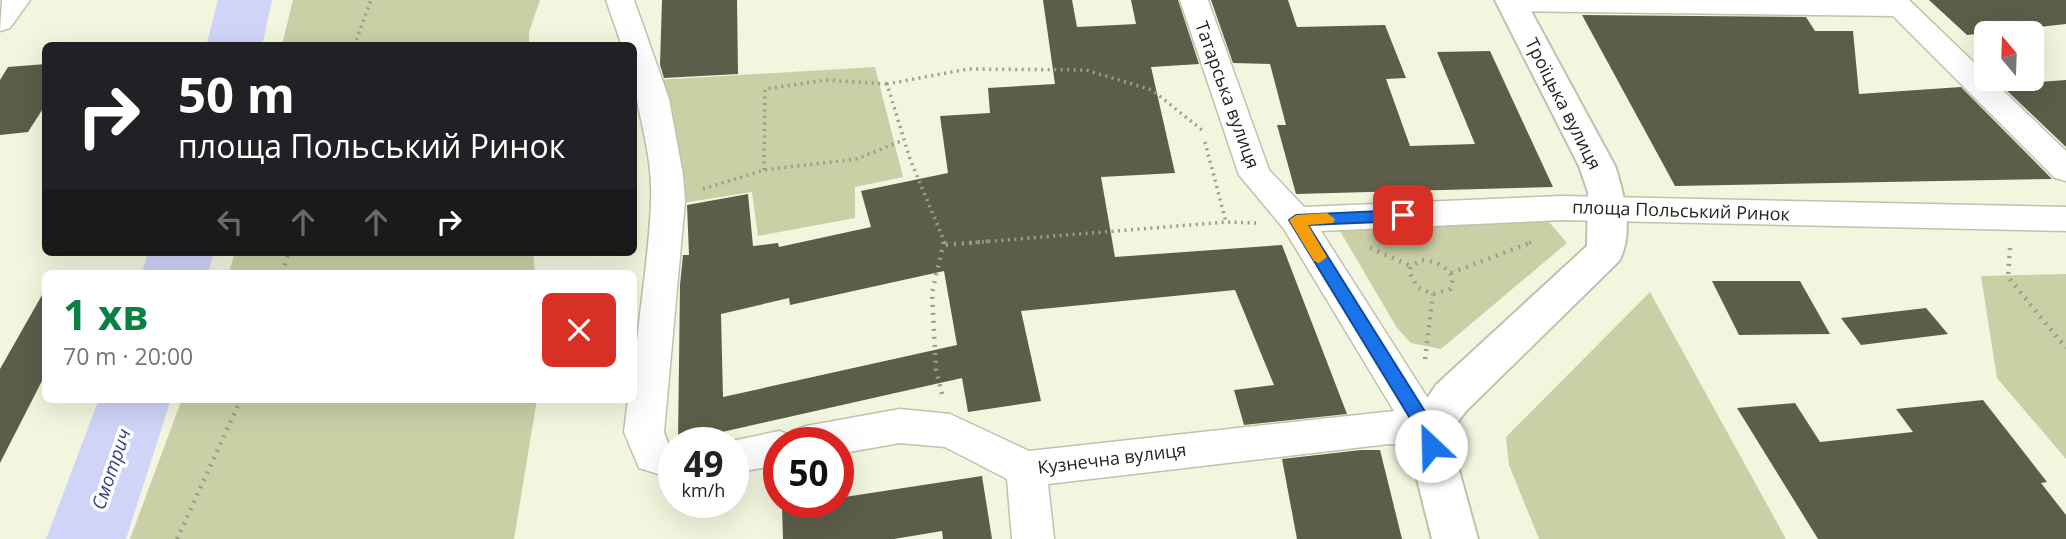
<!DOCTYPE html>
<html lang="uk">
<meta charset="utf-8">
<style>
:root{--surface:#fff;--page:#f6f6f6;--text:#222;--muted:#767676;--accent:#0b8043}
body{margin:0;font-family:"Open Sans",sans-serif;background:var(--page);color:var(--text);height:100vh;display:flex;flex-direction:column;font-size:26px;white-space:nowrap}
*{box-sizing:border-box;margin:0}
p{font-size:23px;color:var(--muted)}
.icon{flex:none;width:38px;height:38px;fill:none;stroke:currentColor;stroke-width:2;stroke-linecap:round;stroke-linejoin:round}
.map{position:relative;flex:1;overflow:hidden}
.drawer{position:absolute;left:42px;top:270px;width:595px;height:133px;display:flex;flex-direction:column;background:var(--surface);border-radius:10px;box-shadow:0 7px 28px #0002}
.drawer>*{flex:none}
.guide{position:absolute;left:42px;top:42px;width:595px;height:214px;border-radius:10px;box-shadow:0 7px 28px #0002;background:#202124;color:#fff;overflow:hidden}
.needle{width:46px;rotate:341deg}
.controls{position:absolute;left:1974px;top:21px;display:grid;gap:14px}
.controls a{display:grid;place-items:center;width:70px;height:70px;border-radius:10px;background:var(--surface);box-shadow:0 7px 28px #0002;font-size:35px}
.speed{position:absolute;left:658px;top:427px;display:flex;gap:14px;font-size:35px;font-weight:700;text-align:center}
.speed>*{display:grid;place-content:center;width:91px;height:91px;border-radius:50%;background:var(--surface);box-shadow:0 7px 28px #0002;line-height:1}
.speed small{font-size:18px;font-weight:400}
.speed .limit{border:10px solid #d22;background:#fff;color:#111}
.pin{position:absolute;display:grid;place-items:center;width:60px;height:60px;color:#fff;margin:-30px;border-radius:14px;box-shadow:0 4px 10px #0006}
.me{position:absolute;width:77px;margin:-38px;rotate:336deg;stroke-linejoin:round;filter:drop-shadow(0 0 5px #0008)}
.turn{display:flex;align-items:center;gap:24px;height:147px;padding:0 21px;font-size:32px}
.turn .icon{width:91px;height:91px;stroke-width:2.5}
.turn b{display:block;font-size:49px;line-height:60px}
.lanes{display:flex;align-items:center;height:66px;padding:0 21px;background:#0003;justify-content:center;gap:35px;direction:ltr}
.lanes .off{opacity:.35}
.round{display:grid;place-items:center;flex:none;width:74px;height:74px;border-radius:10px;background:var(--page)}
.summary{display:flex;align-items:center;justify-content:space-between;height:119px;padding:0 21px}
h1{font-size:42px;font-weight:700;line-height:52px;color:var(--accent)}
.map>svg:first-child{display:block}
.green{fill:#cacfa6}
.lines{fill:none;stroke-linecap:round;stroke-linejoin:round}
.river{fill:#cfd4f8;fill-rule:evenodd}
.building{fill:#5c5e4a;fill-rule:evenodd}
.minor-casing{stroke:#bfc2ac;stroke-width:3}
.secondary-casing{stroke:#bfc2ac;stroke-width:4}
.path-far1{stroke:#9b9e8c;stroke-width:3.5;stroke-dasharray:2 4.5;stroke-linecap:butt}
.path{stroke:#9b9e8c;stroke-width:4.5;stroke-dasharray:2 6;stroke-linecap:butt}
.minor{fill:#fff;fill-rule:evenodd}
.secondary{fill:#fff;fill-rule:evenodd}
.route{fill:#1a73e8;stroke:#114b97;stroke-width:2}
.slow{fill:#f59e0b}
.labels{text-anchor:middle;stroke-width:7;stroke-linejoin:round;paint-order:stroke}
.street-label{font-size:18px;fill:#24251d;stroke:#fff}
.water-label{font-size:19px;font-style:italic;fill:#3e3e83;stroke:#fff}
</style>
<div class="map">
<svg width="2066" height="539" viewBox="0 0 2066 539">
<rect width="100%" height="100%" fill="#f2f6de"/>
<g class="green">
<path d="M293 0H540L529 32V45H282Z"/>
<path d="M875 67 903 177 855 187V218L758 236 752 192 682 203 656 80Z"/>
<path d="M1544 216 1567 243 1441 349 1411 343 1397 328 1340 231Z"/>
<path d="M235 252H533L535 273H229Z"/>
<path d="M2066 274V459L1997 378 1981 276Z"/>
<path d="M1650 292 1786 539H1539L1509 465 1506 437Z"/>
<path d="M182 399H537L514 539H130Z"/>
</g>
<g class="lines">
<g class="river">
<path d="M218 0H272L262 46H206Z"/>
<path d="M148 252H214L208 273H142Z"/>
<path d="M99 399H171L126 539H46Z"/>
</g>
</g>
<g class="building">
<path d="M662 0H737L738 74 664 78 660 65Z"/>
<path d="M1043 0H1072L1077 27 1136 24 1131 0H1178L1199 64 1151 67 1175 173 1101 177 1115 257 1282 245 1347 414 1244 425 1234 390 1274 385 1235 290 1021 311 1041 401 968 412 962 378 678 442 680 285 683 255H689L687 205 748 194 753 246 778 243 779 247 871 227 861 191 948 173 940 116 990 113 988 88 1055 84ZM944 271 957 345 723 397 721 314 789 298 790 305Z"/>
<path d="M1211 0H1288L1297 27 1385 25 1406 78 1386 79 1410 146 1475 144 1437 52 1490 51 1553 187 1296 194 1277 125H1286L1270 64 1233 63Z"/>
<path d="M1929 0H2066V24L1967 35Z"/>
<path d="M1582 15 1806 17 1815 31H1853L1859 94 1961 87 2052 179 1675 186Z"/>
<path d="M46 64V104L28 132 0 135V80L8 67Z"/>
<path d="M2066 80V147L2001 85Z"/>
<path d="M1712 281H1800L1830 334 1739 335Z"/>
<path d="M46 288V373L0 463V369Z"/>
<path d="M1926 308 1948 334 1861 345 1841 318Z"/>
<path d="M1983 400 2047 482 2041 483 2066 515V539H1818L1737 408 1795 403 1820 442 1913 432 1896 409Z"/>
<path d="M1361 450H1380L1402 539H1297L1282 459Z"/>
<path d="M982 476 992 539H943L942 531 894 539H783L782 506 838 502V498Z"/>
</g>
<g class="lines">
<g class="minor-casing">
<g id="minor">
<path d="M2 0H30L10 28 0 31Z"/>
<path d="M606 0H634L669 99 683 175 685 201 664 432 668 443 674 444V479L639 468 624 432 628 399H634C634 332 649 267 651 200 653 159 640 123 634 83 632 71 634 58 634 46H622Z"/>
<path d="M1180 0H1208L1269 170 1304 207 1562 196 2066 207V231L1562 220 1321 231 1441 419 1447 431 1441 443 1427 448 1389 444 1048 484 1054 539H1012L1007 479 945 447 900 443 838 454V443H779V465L733 473V443H722L779 431 790 435 792 431 806 426 900 409 950 414 1029 451 1394 411 1284 229 1239 175Z"/>
<path d="M1498 0H1909L1986 74V79H1991L2066 151V181L2055 178 1893 16 1511 11 1501 8Z"/>
</g>
</g>
<g class="secondary-casing">
<path id="secondary" d="M1495 0H1525L1615 166C1624 193 1634 235 1619 261L1466 411 1449 434 1478 539H1432L1405 431 1436 385 1587 246 1588 192 1579 166Z"/>
</g>
<g class="path-far1">
<path d="M354 46 371 0"/>
<path d="M1205 142 1226 222"/>
<path d="M764 170 765 89 826 80 887 84"/>
<path d="M703 189 764 170 856 159 904 140"/>
<path d="M945 243 910 159 887 84 968 69 1086 70 1152 90 1202 130"/>
<path d="M969 243 1226 222 1256 223"/>
<path d="M1529 243 1532 242"/>
</g>
<g class="path">
<path d="M946 245 990 241"/>
<path d="M1370 248 1411 266"/>
<path d="M2010 248 2008 277 2066 348"/>
<path d="M1422 260C1436 261 1447 266 1453 279L1450 289 1433 294 1417 287 1409 271 1411 266Z"/>
<path d="M282 273 289 252"/>
<path d="M1451 273 1532 242"/>
<path d="M1425 359 1433 294"/>
<path d="M942 394 936 370 932 293 944 241"/>
<path d="M177 539 241 399"/>
</g>
<use href="#minor" class="minor"/>
<use href="#secondary" class="secondary"/>
</g>
<path class="route" d="M1403 210 1410 215 1403 221 1308 225 1434 426 1440 446 1431 453 1425 451 1419 433 1289 220 1296 215Z"/>
<path class="slow" d="M1327 213 1335 219 1333 223 1308 225 1327 257 1319 263 1314 261 1289 220 1296 215Z"/>
<g class="labels">
<g class="street-label">
<text transform="translate(1227 95) rotate(70)" y="6">Татарська вулиця</text>
<text transform="translate(1563 104) rotate(63)" y="6">Троїцька вулиця</text>
<text transform="translate(1681 211) rotate(2)" y="6">площа Польський Ринок</text>
<text transform="translate(1112 459) rotate(-7)" y="6">Кузнечна вулиця</text>
</g>
<g class="water-label">
<text transform="translate(111 469) rotate(-71)" y="7">Смотрич</text>
</g>
</g>
</svg>
<div class="controls">
<a><svg class="needle" viewBox="-14 -14 28 28"><path d="M0-13l5 13h-10z" fill="#e53935"/><path d="M0 13l5-13h-10z" fill="#767676"/></svg></a>
</div>
<div class="speed"><div>49<small>km/h</small></div><div class="limit">50</div></div>
<div class="pin" style="left:1403px;top:215px;background:#d93025"><svg class="icon" aria-label="arrive" viewBox="0 0 24 24"><path d="M6 21V4h12l-3 4 3 4H6"/></svg></div>
<svg class="me" style="left:1431px;top:446px" viewBox="-20 -20 40 40"><circle r="19" fill="#fff"/><path d="M0-13L10 11 0 6-10 11z" fill="#1a73e8"/></svg>
<div class="guide">
<div class="turn"><svg class="icon" aria-label="right" viewBox="0 0 24 24"><path d="M7 20v-9h11M14 6l5 5-5 5"/></svg><div><b>50 m</b>площа Польський Ринок</div></div>
<div class="lanes"><svg class="icon off" aria-label="left" viewBox="0 0 24 24"><path d="M17 20v-9H6M10 6l-5 5 5 5"/></svg><svg class="icon off" aria-label="ahead" viewBox="0 0 24 24"><path d="M12 20V5M6 11l6-6 6 6"/></svg><svg class="icon off" aria-label="ahead" viewBox="0 0 24 24"><path d="M12 20V5M6 11l6-6 6 6"/></svg><svg class="icon" aria-label="right" viewBox="0 0 24 24"><path d="M7 20v-9h11M14 6l5 5-5 5"/></svg></div>
</div>
<section class="drawer">
<div class="summary"><div><h1>1 хв</h1><p>70 m · 20:00</p></div><a class="round" style="background:#d93025;color:#fff"><svg class="icon" aria-label="close" viewBox="0 0 24 24"><path d="M6 6l12 12M18 6L6 18"/></svg></a></div>
</section>
</div>
